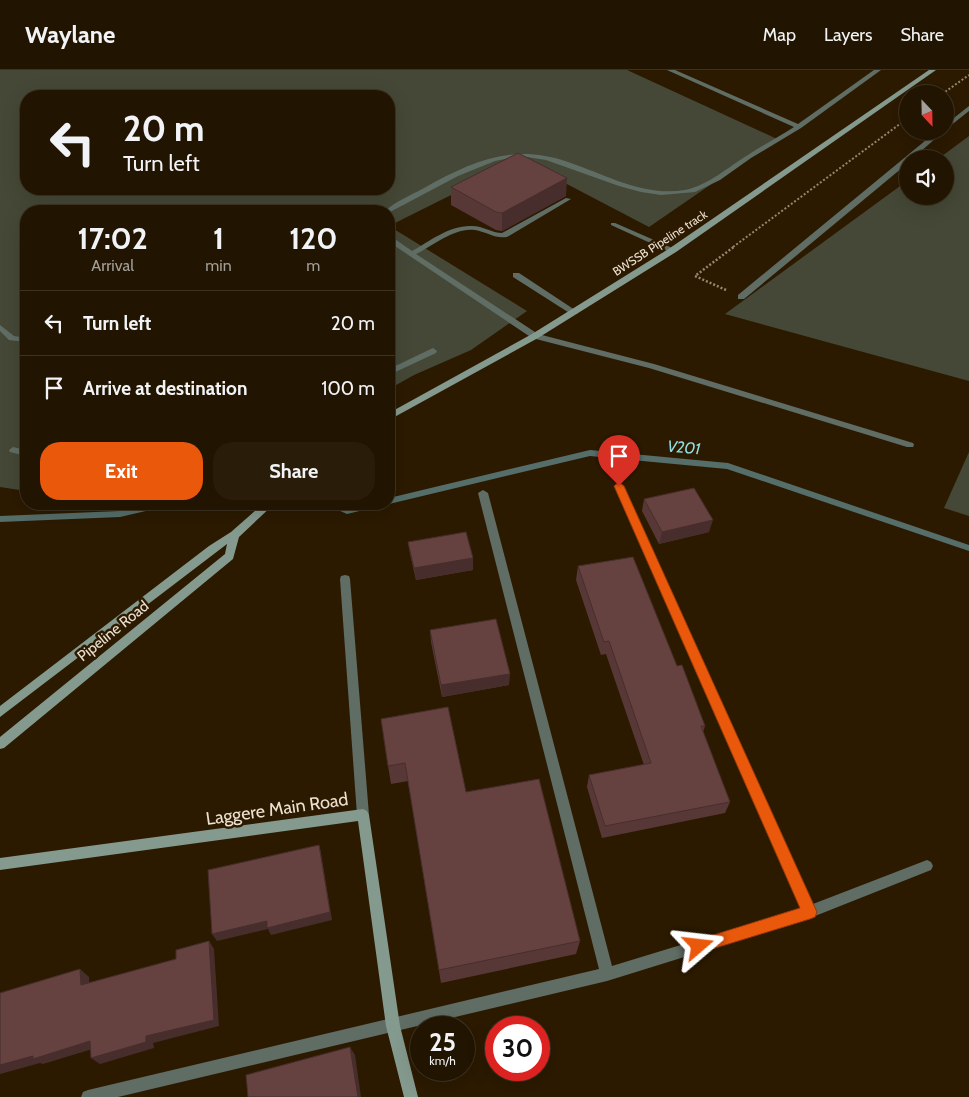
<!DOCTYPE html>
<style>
:root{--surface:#211400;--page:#291d0a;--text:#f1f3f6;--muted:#a29e99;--line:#3e3322;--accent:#ea580c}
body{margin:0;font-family:Cabin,sans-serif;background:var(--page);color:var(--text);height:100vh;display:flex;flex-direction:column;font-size:19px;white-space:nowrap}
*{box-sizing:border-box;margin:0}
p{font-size:16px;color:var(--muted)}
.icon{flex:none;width:28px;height:28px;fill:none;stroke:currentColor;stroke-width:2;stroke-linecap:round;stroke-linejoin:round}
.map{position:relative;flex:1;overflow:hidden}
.sheet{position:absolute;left:20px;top:135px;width:375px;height:305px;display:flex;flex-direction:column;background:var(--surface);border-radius:20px;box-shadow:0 5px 20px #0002,0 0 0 1px var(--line)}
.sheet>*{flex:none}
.hud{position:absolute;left:20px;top:20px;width:375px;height:105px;border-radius:20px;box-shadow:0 5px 20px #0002,0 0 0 1px var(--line);background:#211400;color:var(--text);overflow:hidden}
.needle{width:32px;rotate:158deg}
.buttons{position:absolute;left:899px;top:15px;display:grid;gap:10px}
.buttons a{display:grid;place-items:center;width:55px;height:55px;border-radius:50%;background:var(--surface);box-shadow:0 5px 20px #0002,0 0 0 1px var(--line);font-size:25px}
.speed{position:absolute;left:410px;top:946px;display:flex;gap:10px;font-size:25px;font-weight:700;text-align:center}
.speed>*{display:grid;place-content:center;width:65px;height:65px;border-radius:50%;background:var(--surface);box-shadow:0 5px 20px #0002,0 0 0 1px var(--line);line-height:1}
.speed small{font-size:12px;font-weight:400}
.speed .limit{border:8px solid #d22;background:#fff;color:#111}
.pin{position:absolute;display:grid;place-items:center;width:42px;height:42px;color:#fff;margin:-51px -21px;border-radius:50% 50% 50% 0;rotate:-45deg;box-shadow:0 0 5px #0007}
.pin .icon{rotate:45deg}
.me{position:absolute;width:55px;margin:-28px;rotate:73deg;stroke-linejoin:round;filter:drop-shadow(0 0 4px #0008)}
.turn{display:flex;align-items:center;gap:18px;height:105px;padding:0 20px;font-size:22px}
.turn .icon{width:65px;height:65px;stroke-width:2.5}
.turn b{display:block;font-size:35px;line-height:42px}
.eta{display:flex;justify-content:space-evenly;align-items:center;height:85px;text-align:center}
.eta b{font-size:30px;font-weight:800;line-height:35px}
.button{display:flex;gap:10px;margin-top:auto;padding:10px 20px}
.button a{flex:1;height:58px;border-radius:20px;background:var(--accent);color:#fff;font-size:20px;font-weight:800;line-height:58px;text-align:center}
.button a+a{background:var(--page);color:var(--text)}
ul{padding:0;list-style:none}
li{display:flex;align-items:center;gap:15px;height:65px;padding:0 20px;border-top:1px solid var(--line)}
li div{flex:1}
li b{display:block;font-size:19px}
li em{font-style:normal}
header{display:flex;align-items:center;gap:30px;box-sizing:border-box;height:70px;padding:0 25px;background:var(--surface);border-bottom:1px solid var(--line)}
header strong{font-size:24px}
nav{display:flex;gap:28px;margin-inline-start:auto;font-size:18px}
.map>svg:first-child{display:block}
.green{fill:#454836;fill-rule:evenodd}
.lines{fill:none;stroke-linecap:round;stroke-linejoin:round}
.stream{fill:#556e6a;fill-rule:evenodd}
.path-far1{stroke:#958772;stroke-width:2;stroke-dasharray:2 2;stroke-linecap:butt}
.path{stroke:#958772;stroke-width:2.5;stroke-dasharray:2 2;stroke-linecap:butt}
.lane{fill:#606d65;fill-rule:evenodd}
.street{fill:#606d65;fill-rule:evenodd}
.secondary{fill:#859a8e;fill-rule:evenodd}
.wall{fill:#573837}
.shaded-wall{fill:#472e2d}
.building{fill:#654140;stroke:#472e2d}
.route{fill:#ea580c;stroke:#983908}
.labels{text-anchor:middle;stroke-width:5;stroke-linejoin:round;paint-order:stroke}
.far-street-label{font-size:12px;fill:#ece0d0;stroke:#2c1a00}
.street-label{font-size:15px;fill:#ece0d0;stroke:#2c1a00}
.water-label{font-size:16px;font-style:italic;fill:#92dee1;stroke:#2c1a00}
.near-street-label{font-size:18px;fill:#ece0d0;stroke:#2c1a00}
</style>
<header>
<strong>Waylane</strong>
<nav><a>Map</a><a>Layers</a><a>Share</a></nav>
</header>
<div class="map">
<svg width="969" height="1027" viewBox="0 0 969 1027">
<rect width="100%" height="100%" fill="#2c1a00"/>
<g class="green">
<path d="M0 0H627L777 69 649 157 521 90 389 156 527 241 471 280 414 305 389 319V141H26V421L0 417ZM26 26H389V119H26Z"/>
<path d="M969 66V311L725 244 907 111 908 126H945V89H938Z"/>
<path d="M969 382V446L944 438Z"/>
</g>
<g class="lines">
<g class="stream">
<path d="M590 380 728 393 969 475V481L727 399 590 386 389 434H388L389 428Z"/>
<path d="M151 434H167L163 437 120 447 0 452V446L120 441Z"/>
<path d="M328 434H339L348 438 365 434H380L376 437 347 444 329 436Z"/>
</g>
<g class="path-far1">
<path d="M942 24 969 5"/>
<path d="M733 177 908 48"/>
</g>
<path class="path" d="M726 220 695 206 735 176"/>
<g class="lane">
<path d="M667 0H675L798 54 874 0H881L801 58 751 88 720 110 695 122 661 125 641 122 619 116 546 90 527 87 510 88 495 91 458 106 390 142 385 141C395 132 411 125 424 118 473 91 512 73 568 92 607 105 643 127 685 120 709 115 728 97 748 85 763 75 779 67 794 57Z"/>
<path d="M566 128 571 129 507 167C495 169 487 162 475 160 455 157 434 175 416 184L538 264 654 294 913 373 914 375 913 377H907L649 298 532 268 389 172V167H392L412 181C430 171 450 155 472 156 483 156 492 163 502 163Z"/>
<path d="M513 203H519L578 242 577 244H571L513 207Z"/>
<path d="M0 255 14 266 26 268V272L9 270 0 261Z"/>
</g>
<g class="street">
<path d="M969 36V41L945 60V55Z"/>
<path d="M937 61H944L912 89H908V93L744 229H738V225Z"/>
<path d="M611 153H615L677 180 670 182 611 155Z"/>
<path d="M433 278 437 281 436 283 389 305V299Z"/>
<path d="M13 377 26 380V386L10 382 9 380Z"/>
<path d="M619 413 624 416 813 834 927 790 931 792 933 796 931 800 810 848 607 911 118 1027H81L83 1022 88 1020 599 899 478 423 483 420 488 423 612 896 802 838 614 416Z"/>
<path d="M345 505 349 506 350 509 369 745 367 749 363 751 359 749 357 745 340 509 341 506Z"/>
</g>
<g class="secondary">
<path d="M929 0H936L676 182 538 268 389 350V343L532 264 670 178Z"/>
<path d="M263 434H274L239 467 233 489 4 678 0 679V667L225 484 227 474 0 647V636L209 476 231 462Z"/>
<path d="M363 739 367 741 369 745 400 956 418 1027H404L386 956 358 751 0 800V788Z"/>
</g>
</g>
<g class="wall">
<path d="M451 117 566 126 502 161 496 160 451 135Z"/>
<path d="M644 429 709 462 659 474 642 441Z"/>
<path d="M408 472 473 500 416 510 410 484Z"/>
<path d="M578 496 677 596 705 656 703 662 730 732 725 743 602 768 587 717 589 705 644 695 606 584 601 585 576 510Z"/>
<path d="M430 560 509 615 442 627 431 572Z"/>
<path d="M448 637 466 722 580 871 576 884 441 913 408 711 391 714 388 696Z"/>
</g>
<g class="shaded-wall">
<path d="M567 108 566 126 502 161V143Z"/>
<path d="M713 450 709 462 659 474 662 462Z"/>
<path d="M473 488V500L416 510 414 498Z"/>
<path d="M510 604 509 615 442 627 441 615Z"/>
<path d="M319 775 321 783 332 850 271 865 268 859 217 871 212 864Z"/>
<path d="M209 871 214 879 219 956 153 973 154 978 100 994 91 988 146 966Z"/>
<path d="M80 899 89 907 90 922 81 915Z"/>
<path d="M90 971 99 977 43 994 40 993 0 1004V995Z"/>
<path d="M350 977 355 985 361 1027H358Z"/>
</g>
<g class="building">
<path d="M518 83 567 108 502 143 496 142 451 117Z"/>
<path d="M694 418 713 450 662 462 644 429Z"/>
<path d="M466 462 473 488 414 498 408 472Z"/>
<path d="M633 487 677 596 682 595 705 656H701L730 732 605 756 589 705 651 693 609 571 604 572 578 496Z"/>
<path d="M496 549 510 604 441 615 430 560Z"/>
<path d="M448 637 466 722 539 709 580 871 439 900 405 693 388 696 381 649Z"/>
<path d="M319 775 330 842 267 858V851L212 864 208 800Z"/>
<path d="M209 871 214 950 146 966V972L91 988 90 971 33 989V986L0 995V923L80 899 81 915 176 889V880Z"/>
<path d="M350 977 358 1027H248L246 1005Z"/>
</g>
<path class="route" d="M619 412 624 416 817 842 815 847 810 849 699 883 694 881 692 876 694 871 800 838 614 416Z"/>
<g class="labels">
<g class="far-street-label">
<text transform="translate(660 173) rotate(-33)" y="4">BWSSB Pipeline track</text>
</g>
<g class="street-label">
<text transform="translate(113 561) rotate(-39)" y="5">Pipeline Road</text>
</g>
<g class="water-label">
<text transform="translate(684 377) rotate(5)" y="6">V201</text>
</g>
<g class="near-street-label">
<text transform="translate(277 739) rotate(-8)" y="6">Laggere Main Road</text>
</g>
</g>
</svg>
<div class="buttons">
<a><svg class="needle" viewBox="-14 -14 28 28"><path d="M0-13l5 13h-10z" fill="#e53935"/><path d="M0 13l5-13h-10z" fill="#a29e99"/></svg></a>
<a><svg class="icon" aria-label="sound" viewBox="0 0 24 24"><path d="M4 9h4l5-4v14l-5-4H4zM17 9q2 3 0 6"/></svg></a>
</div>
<div class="speed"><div>25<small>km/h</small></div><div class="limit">30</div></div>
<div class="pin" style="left:619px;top:416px;background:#d93025"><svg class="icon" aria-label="arrive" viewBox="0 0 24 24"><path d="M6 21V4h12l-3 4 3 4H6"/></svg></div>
<svg class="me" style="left:699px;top:876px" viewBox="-20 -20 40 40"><path d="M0-17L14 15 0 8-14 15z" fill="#ea580c" stroke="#fff" stroke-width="4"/></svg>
<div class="hud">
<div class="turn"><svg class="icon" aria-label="left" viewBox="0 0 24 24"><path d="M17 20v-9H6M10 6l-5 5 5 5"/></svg><div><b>20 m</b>Turn left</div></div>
</div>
<section class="sheet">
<div class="eta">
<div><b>17:02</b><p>Arrival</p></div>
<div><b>1</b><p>min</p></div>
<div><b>120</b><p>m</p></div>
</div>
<ul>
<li><svg class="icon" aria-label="left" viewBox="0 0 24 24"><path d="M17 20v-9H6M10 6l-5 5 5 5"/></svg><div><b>Turn left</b></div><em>20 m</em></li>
<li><svg class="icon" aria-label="arrive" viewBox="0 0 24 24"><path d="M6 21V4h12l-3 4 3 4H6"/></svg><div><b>Arrive at destination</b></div><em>100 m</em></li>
</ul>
<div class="button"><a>Exit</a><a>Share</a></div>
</section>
</div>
